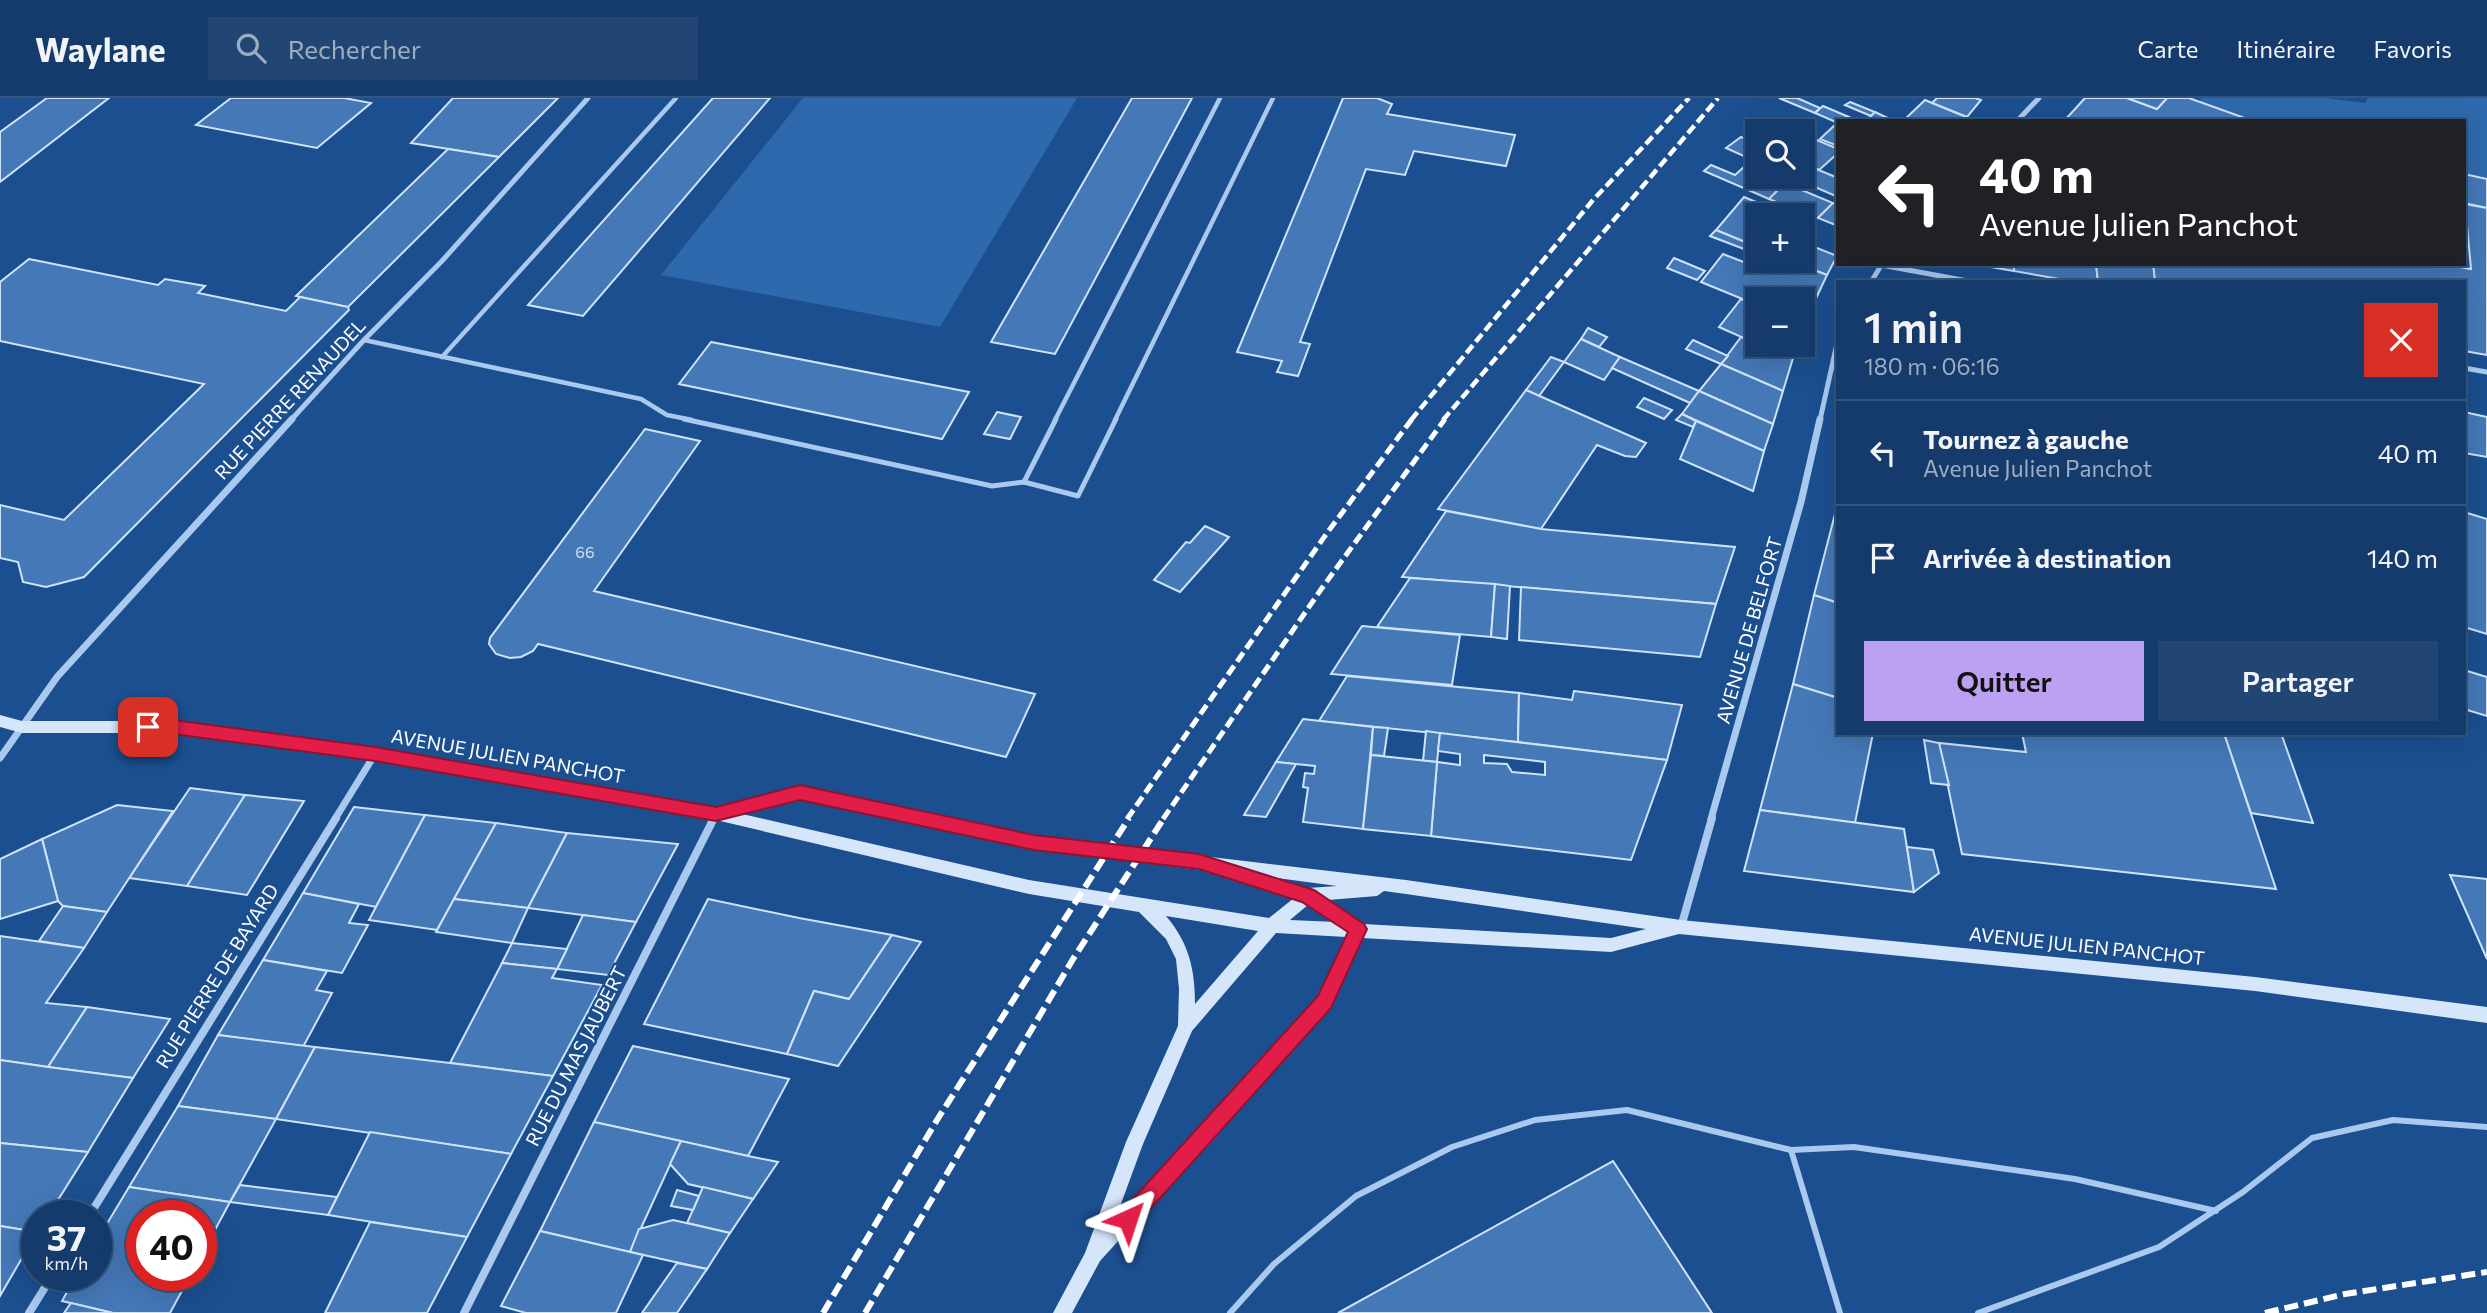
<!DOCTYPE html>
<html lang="fr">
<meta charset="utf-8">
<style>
:root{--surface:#143b6b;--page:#214673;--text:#f1f3f6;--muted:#9dadc1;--line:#33557e;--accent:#bca0f2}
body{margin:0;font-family:Commissioner,sans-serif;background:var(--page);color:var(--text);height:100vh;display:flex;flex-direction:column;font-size:26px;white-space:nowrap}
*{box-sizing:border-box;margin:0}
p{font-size:23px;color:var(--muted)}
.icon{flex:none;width:38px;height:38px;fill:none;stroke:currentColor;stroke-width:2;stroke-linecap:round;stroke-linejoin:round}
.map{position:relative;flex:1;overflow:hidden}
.details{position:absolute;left:1836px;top:182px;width:630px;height:455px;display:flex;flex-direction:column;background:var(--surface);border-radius:0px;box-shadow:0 7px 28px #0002,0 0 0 2px var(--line)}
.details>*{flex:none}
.guide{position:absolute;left:1836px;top:21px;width:630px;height:147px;border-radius:0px;box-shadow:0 7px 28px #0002,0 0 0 2px var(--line);background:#202124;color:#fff;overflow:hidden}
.controls{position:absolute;left:1745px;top:21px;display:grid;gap:14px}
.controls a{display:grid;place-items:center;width:70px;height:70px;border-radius:0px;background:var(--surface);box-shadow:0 7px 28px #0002,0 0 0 2px var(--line);font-size:35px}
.speed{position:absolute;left:21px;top:1102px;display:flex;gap:14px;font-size:35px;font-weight:700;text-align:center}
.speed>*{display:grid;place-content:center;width:91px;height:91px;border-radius:50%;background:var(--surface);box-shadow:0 7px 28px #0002,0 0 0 2px var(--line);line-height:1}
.speed small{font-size:18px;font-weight:400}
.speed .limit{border:10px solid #d22;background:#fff;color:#111}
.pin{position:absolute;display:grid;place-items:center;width:60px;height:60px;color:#fff;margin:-30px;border-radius:14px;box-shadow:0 4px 10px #0006}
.me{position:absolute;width:77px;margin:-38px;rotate:42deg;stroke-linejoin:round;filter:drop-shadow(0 0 5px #0008)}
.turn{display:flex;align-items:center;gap:24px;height:147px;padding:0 28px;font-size:32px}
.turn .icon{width:91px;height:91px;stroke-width:2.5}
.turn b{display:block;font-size:49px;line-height:60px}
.round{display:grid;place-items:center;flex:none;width:74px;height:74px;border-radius:0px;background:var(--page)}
.head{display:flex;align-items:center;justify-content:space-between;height:119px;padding:0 28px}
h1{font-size:42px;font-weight:600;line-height:52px}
.action{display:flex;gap:14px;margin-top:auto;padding:14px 28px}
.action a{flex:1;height:80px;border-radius:0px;background:var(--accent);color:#111;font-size:28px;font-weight:600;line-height:80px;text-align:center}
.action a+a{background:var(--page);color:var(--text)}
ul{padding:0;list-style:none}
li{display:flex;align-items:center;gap:21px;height:105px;padding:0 28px;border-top:2px solid var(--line)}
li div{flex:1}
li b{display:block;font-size:26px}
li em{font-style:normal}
header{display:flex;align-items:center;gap:42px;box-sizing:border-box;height:98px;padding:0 35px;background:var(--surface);border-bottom:2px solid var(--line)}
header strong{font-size:33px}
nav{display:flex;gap:38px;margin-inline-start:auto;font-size:24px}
.search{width:490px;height:63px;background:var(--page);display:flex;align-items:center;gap:18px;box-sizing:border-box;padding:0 24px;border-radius:0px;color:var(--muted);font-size:26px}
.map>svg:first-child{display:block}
.green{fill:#2e69ad}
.building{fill:#4478b7;stroke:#cfe3fa;stroke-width:2;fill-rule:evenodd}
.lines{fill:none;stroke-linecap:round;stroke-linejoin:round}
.lane-far2{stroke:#a9c9ee;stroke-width:4.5}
.lane-far1{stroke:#a9c9ee;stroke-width:5}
.lane{stroke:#a9c9ee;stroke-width:6}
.street-far2{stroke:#a9c9ee;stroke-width:5}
.street-far1{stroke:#a9c9ee;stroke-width:7}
.street{stroke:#a9c9ee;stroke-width:8}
.secondary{fill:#d6e6fa;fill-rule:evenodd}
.rail-far2{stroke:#fff;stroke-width:4.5;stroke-dasharray:10 4.5;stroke-linecap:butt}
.rail-far1{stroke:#fff;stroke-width:5;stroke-dasharray:11 5;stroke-linecap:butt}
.rail{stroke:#fff;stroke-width:6;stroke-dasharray:14 6;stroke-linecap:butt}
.route{fill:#e11d48;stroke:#92132f;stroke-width:2}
.labels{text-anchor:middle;stroke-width:5;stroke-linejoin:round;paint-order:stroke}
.number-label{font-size:16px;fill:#d0dded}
.street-label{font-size:19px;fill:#fff;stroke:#1b4f8f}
</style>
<header>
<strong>Waylane</strong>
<div class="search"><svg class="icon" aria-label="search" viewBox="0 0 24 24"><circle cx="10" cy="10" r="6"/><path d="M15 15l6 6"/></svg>Rechercher</div>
<nav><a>Carte</a><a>Itinéraire</a><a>Favoris</a></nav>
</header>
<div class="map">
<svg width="2487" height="1215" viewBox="0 0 2487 1215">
<rect width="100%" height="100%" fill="#1b4f8f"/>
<g class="green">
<path d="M803 0H1077L940 229 661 177Z"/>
<path d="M2201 0H2327L2365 5 2368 0H2487V81L2464 76V23H2254L2200 3Z"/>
</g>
<g class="building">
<path d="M47 0H109L0 84V34Z"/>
<path d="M231 0H344L371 5 317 50 196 27Z"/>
<path d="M453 0H558L499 59 411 45Z"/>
<path d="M713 0H770L583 218 528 207Z"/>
<path d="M1132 0H1192L1055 256 991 244Z"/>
<path d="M1343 0H1377L1392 6 1387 16 1515 37 1506 68 1414 53 1405 77 1366 71 1300 244 1310 246 1298 278 1277 274 1282 263 1237 254Z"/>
<path d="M1779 0H1797L1820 10 1815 15Z"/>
<path d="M1937 0H1975L1981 2 1967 19 1932 5Z"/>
<path d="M2085 0H2127L2157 11 2167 0H2189L2253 23H2064Z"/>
<path d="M2127 0H2167L2157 11Z"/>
<path d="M1925 2 1932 5 1976 23H1903Z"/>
<path d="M1850 4 1875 14 1871 18 1845 7Z"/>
<path d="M1823 8 1856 22 1838 23V25L1815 15Z"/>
<path d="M1875 14 1894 23H1866Z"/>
<path d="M1837 25H1838V48L1820 41Z"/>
<path d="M1805 37 1838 51V55L1819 72 1802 65Z"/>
<path d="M1741 39 1757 46V64L1726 50Z"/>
<path d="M448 51 499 59 348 209 296 198Z"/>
<path d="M1711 67 1735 77 1745 68 1757 73V79H1771L1785 85 1769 101 1704 73Z"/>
<path d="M1809 68 1838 80V99L1794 80 1802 79V73Z"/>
<path d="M2464 76 2487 81V110L2464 105Z"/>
<path d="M1785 85 1833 105 1818 120 1769 101Z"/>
<path d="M1744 99 1788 117H1757V149L1716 132Z"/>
<path d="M1833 105 1838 107V128L1818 120Z"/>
<path d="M2465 106 2487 110V257L2464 253V184H2155L2153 166 2210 169V166H2443L2471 171Z"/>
<path d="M1716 132 1757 149V156L1710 138Z"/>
<path d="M1802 144 1837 158 1827 177 1791 163H1802Z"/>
<path d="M1723 156 1759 170 1765 163H1791L1827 177 1804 226 1802 201H1757V207L1701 184Z"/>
<path d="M1674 160 1705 173 1697 182 1667 170Z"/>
<path d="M29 161 158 187 165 181 205 188 198 195 286 213 300 199 348 209 349 212 84 479 46 489 23 484 18 464 0 460V407L64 422 204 286 0 243V184Z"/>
<path d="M1973 166H2014V173Z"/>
<path d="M2014 166H2096L2098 184H2076L2014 173Z"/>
<path d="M2096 166H2153L2155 184H2098Z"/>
<path d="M1741 201 1757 207V246L1719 229Z"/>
<path d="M1588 230 1607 239 1599 249 1581 241Z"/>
<path d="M1741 239 1793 260 1783 293 1721 266Z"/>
<path d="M1581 241 1620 259 1604 282 1564 264Z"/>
<path d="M1693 242 1728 258 1721 266 1686 251Z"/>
<path d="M711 244 969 294 942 341 679 286Z"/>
<path d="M1760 247H1797L1793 260Z"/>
<path d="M1551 259 1564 264 1539 298 1526 292Z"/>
<path d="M1620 259 1699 293 1690 305 1612 270Z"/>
<path d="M1721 266 1783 293 1773 326 1699 293Z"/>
<path d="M1526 292 1646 345 1636 359 1625 358 1597 347 1541 431 1438 411Z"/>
<path d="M1699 293 1773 326 1764 353 1682 316Z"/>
<path d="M1644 300 1672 312 1664 321 1637 309Z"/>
<path d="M997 314 1021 319 1010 341 984 336Z"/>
<path d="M2464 314 2487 319V359L2464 355Z"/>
<path d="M1682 316 1696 323 1693 329 1676 322Z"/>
<path d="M1696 323 1764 353 1753 393 1680 361Z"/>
<path d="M645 331 700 343 594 493 1035 596 1006 659 538 546 533 553 521 559 510 560 496 556 489 546 490 540Z"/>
<path d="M1446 413 1541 431 1735 449 1716 506 1402 479Z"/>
<path d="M2464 414 2487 421V536L2464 529Z"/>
<path d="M1835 416H1838V505L1814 497Z"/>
<path d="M1205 428 1229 439 1180 494 1154 482 1186 444 1190 445Z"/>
<path d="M1410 480 1495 486 1491 539 1377 529Z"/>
<path d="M1495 486 1510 488 1507 541 1491 539Z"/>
<path d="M1521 489 1716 506 1700 559 1519 542Z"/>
<path d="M1814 497 1838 505V600L1793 586Z"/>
<path d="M1362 528 1460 537 1452 587 1331 576Z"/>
<path d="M2464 572 2487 579V618L2464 611Z"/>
<path d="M1347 578 1519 595 1518 644 1319 623Z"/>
<path d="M1793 586 1838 600V635H1873L1855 725 1760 712Z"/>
<path d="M1574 593 1682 607 1667 662 1518 644 1519 595 1572 602Z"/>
<path d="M1303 621 1373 629 1363 731 1303 724 1308 690 1303 689 1305 675 1314 676 1315 668 1276 664Z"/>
<path d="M1373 629 1388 630 1384 658 1371 657Z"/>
<path d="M1426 633 1440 635 1437 664 1423 663Z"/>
<path d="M1440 635 1667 662 1631 762 1431 738 1437 664 1460 667V656L1438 653ZM1484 657 1545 664V677L1512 674 1507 666 1484 665Z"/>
<path d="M2022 635H2224L2276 791 1962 756 1939 645 2026 654Z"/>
<path d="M2224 635H2281L2313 725 2251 715Z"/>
<path d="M1924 642 1939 645 1949 687 1931 685Z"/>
<path d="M1371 657 1437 664 1431 738 1363 731Z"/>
<path d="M1276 664 1296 666 1266 719 1244 717Z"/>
<path d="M190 690 245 697 187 788 129 780Z"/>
<path d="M245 697 304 703 247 797 187 788Z"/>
<path d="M117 707 173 713 107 814 63 808 58 803 42 741Z"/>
<path d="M354 709 425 717 376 809 303 795Z"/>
<path d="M1760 712 1904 731 1914 794 1744 773Z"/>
<path d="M425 717 496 725 437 832 369 822Z"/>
<path d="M496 725 567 735 528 810 454 801Z"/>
<path d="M567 735 678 746 636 824 528 810Z"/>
<path d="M42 741 58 803 0 821V761Z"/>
<path d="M1907 749 1933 752 1939 775 1914 794Z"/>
<path d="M2450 777 2487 781V861Z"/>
<path d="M303 795 359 806 349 825 368 827 342 875 263 862Z"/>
<path d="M454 801 528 810 512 845 436 834Z"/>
<path d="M708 801 799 820 892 837 849 901 814 893 787 956 644 926Z"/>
<path d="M63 808 107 814 84 850 39 843Z"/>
<path d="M583 817 636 824 608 877 557 871Z"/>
<path d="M892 837 921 844 838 968 787 956 814 893 849 901Z"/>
<path d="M0 838 84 850 46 905 87 909 48 969 0 962Z"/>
<path d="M512 845 567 851 557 871 502 865Z"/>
<path d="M263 862 327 873 316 892 332 895 303 949 218 937Z"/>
<path d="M502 865 557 871 552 880 602 887 553 978 450 965Z"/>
<path d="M87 909 170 921 133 980 48 969Z"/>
<path d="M218 937 315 949 276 1021 178 1008Z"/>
<path d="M633 948 789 981 748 1058 594 1024Z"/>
<path d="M315 949 450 965 553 978 511 1056 276 1021Z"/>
<path d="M0 962 48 969 133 980 88 1054 0 1045Z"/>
<path d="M178 1008 276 1021 230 1104 129 1089Z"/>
<path d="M594 1024 681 1043 630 1154 540 1133Z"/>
<path d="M370 1034 511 1056 467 1139 328 1117Z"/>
<path d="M681 1043 748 1058 778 1064 753 1101 688 1086 670 1066Z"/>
<path d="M0 1045 88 1054 48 1118H37V1134L0 1128Z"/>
<path d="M1613 1063 1712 1215H1338Z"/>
<path d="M240 1087 337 1099 328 1117 230 1104Z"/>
<path d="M129 1089 230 1104 201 1158V1118H142V1178H190L170 1215H113L62 1203 76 1178H96V1144Z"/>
<path d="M703 1089 753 1101 730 1135 687 1125Z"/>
<path d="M677 1092 699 1098 693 1112 671 1108Z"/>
<path d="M673 1122 730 1135 707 1171 630 1154 639 1131Z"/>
<path d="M370 1124 467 1139 427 1215H325Z"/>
<path d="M0 1128 37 1134 0 1198Z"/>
<path d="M540 1133 643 1157 616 1215H526L501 1208Z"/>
<path d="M677 1165 707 1171 677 1215H642Z"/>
<path d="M71 1205 113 1215H64Z"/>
</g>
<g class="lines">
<g class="lane-far2">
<path d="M364 242 641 301 667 317 692 322"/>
<path d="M442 259 676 0"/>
<path d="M1055 322 1220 0"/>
<path d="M1115 322 1273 0"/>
</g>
<g class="lane-far1">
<path d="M684 321 992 388 1024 384 1078 398 1116 321"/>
<path d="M1024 384 1056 321"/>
</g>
<g class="lane">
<path d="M1791 1052 1840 1215"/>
<path d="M1230 1215 1274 1166 1356 1098 1452 1049 1535 1022 1627 1012 1791 1052 1854 1049 2075 1081 2216 1113"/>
<path d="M1978 1215 2159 1149 2243 1094 2312 1040 2393 1022 2487 1029"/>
</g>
<g class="street-far2">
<path d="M2017 23 2039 0"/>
<path d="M1881 167 1973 184"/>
<path d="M1871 184 1882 166"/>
<path d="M2464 270 2487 274"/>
<path d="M291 322 364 242 442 163 588 0"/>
<path d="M1820 322 1838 241"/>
</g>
<g class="street-far1">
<path d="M0 660 57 579 292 321"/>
<path d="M335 721 375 656"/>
<path d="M713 721 716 716"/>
<path d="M1711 721 1801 404 1820 321"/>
</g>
<g class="street">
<path d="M1681 829 1712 720"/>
<path d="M89 1118 336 720"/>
<path d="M29 1215 52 1178"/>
<path d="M464 1215 714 720"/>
</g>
<path class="secondary" d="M0 617 22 623H173L375 650 716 710 800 688 1034 738 1406 782 1681 822 2255 879 2487 909V925L2255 893 1679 836 1611 854 1362 840 1331 909 1100 1163 1072 1215H1053L1085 1155 1126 1044 1178 928 1179 891 1176 861 1166 841 1139 814 1029 796 716 722 375 662 173 635H22L0 629ZM800 700 1034 752 1227 775 1229 779 1294 800 1269 820 1029 782 742 716ZM1277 780 1337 788 1308 790ZM1384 793 1406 796 1646 831 1611 840 1364 826 1328 802 1377 798ZM1309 806 1336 824 1290 822ZM1166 818 1258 833 1195 906C1195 871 1189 845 1166 818ZM1276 835 1346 839 1319 899 1115 1122 1143 1046 1192 933Z"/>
<g class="rail-far2">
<path d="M1411 322 1593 102 1689 0"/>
<path d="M1443 322 1718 0"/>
</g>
<g class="rail-far1">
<path d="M1127 721 1327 435 1412 321"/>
<path d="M1163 721 1322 490 1445 321"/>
</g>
<g class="rail">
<path d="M823 1215 937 1022 1129 720"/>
<path d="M865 1215 1073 861 1164 720"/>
<path d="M2265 1215 2345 1196 2487 1174"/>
</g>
</g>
<path class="route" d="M148 622H173L375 649 716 709 800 687 1034 737 1199 756 1314 792 1364 826 1367 831 1331 910 1135 1128 1128 1131 1121 1128 1118 1121 1121 1114 1318 898 1348 834 1302 804 1199 771 1034 752 800 702 716 723 375 663 173 636 142 634 140 629 142 624Z"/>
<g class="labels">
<g class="number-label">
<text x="585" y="460">66</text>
</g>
<g class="street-label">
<text transform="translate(290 301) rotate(-47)" y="7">RUE PIERRE RENAUDEL</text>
<text transform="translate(1749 532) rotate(-74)" y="7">AVENUE DE BELFORT</text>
<text transform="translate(508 658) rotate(10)" y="7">AVENUE JULIEN PANCHOT</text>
<text transform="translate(2087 848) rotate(6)" y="7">AVENUE JULIEN PANCHOT</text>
<text transform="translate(217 878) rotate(-58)" y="7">RUE PIERRE DE BAYARD</text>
<text transform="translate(576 958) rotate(-63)" y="7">RUE DU MAS JAUBERT</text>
</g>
</g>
</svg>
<div class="controls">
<a><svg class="icon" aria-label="search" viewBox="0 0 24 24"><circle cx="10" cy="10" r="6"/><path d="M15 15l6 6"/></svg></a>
<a>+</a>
<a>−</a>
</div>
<div class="speed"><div>37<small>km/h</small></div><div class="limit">40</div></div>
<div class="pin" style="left:148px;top:629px;background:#d93025"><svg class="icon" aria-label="arrive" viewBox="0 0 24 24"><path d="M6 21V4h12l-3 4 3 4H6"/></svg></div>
<svg class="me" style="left:1128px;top:1121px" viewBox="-20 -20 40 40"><path d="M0-17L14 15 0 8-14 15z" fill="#e11d48" stroke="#fff" stroke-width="4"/></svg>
<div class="guide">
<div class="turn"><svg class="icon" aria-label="left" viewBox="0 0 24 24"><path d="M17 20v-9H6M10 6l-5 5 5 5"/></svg><div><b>40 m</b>Avenue Julien Panchot</div></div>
</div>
<section class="details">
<div class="head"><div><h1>1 min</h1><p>180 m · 06:16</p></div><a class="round" style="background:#d93025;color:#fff"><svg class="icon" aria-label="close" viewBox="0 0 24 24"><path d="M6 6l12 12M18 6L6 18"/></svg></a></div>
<ul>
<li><svg class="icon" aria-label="left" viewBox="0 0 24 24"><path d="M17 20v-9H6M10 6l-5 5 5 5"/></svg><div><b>Tournez à gauche</b><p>Avenue Julien Panchot</p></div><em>40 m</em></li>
<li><svg class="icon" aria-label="arrive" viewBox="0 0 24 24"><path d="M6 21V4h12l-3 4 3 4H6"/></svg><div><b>Arrivée à destination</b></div><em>140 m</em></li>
</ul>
<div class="action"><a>Quitter</a><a>Partager</a></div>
</section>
</div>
